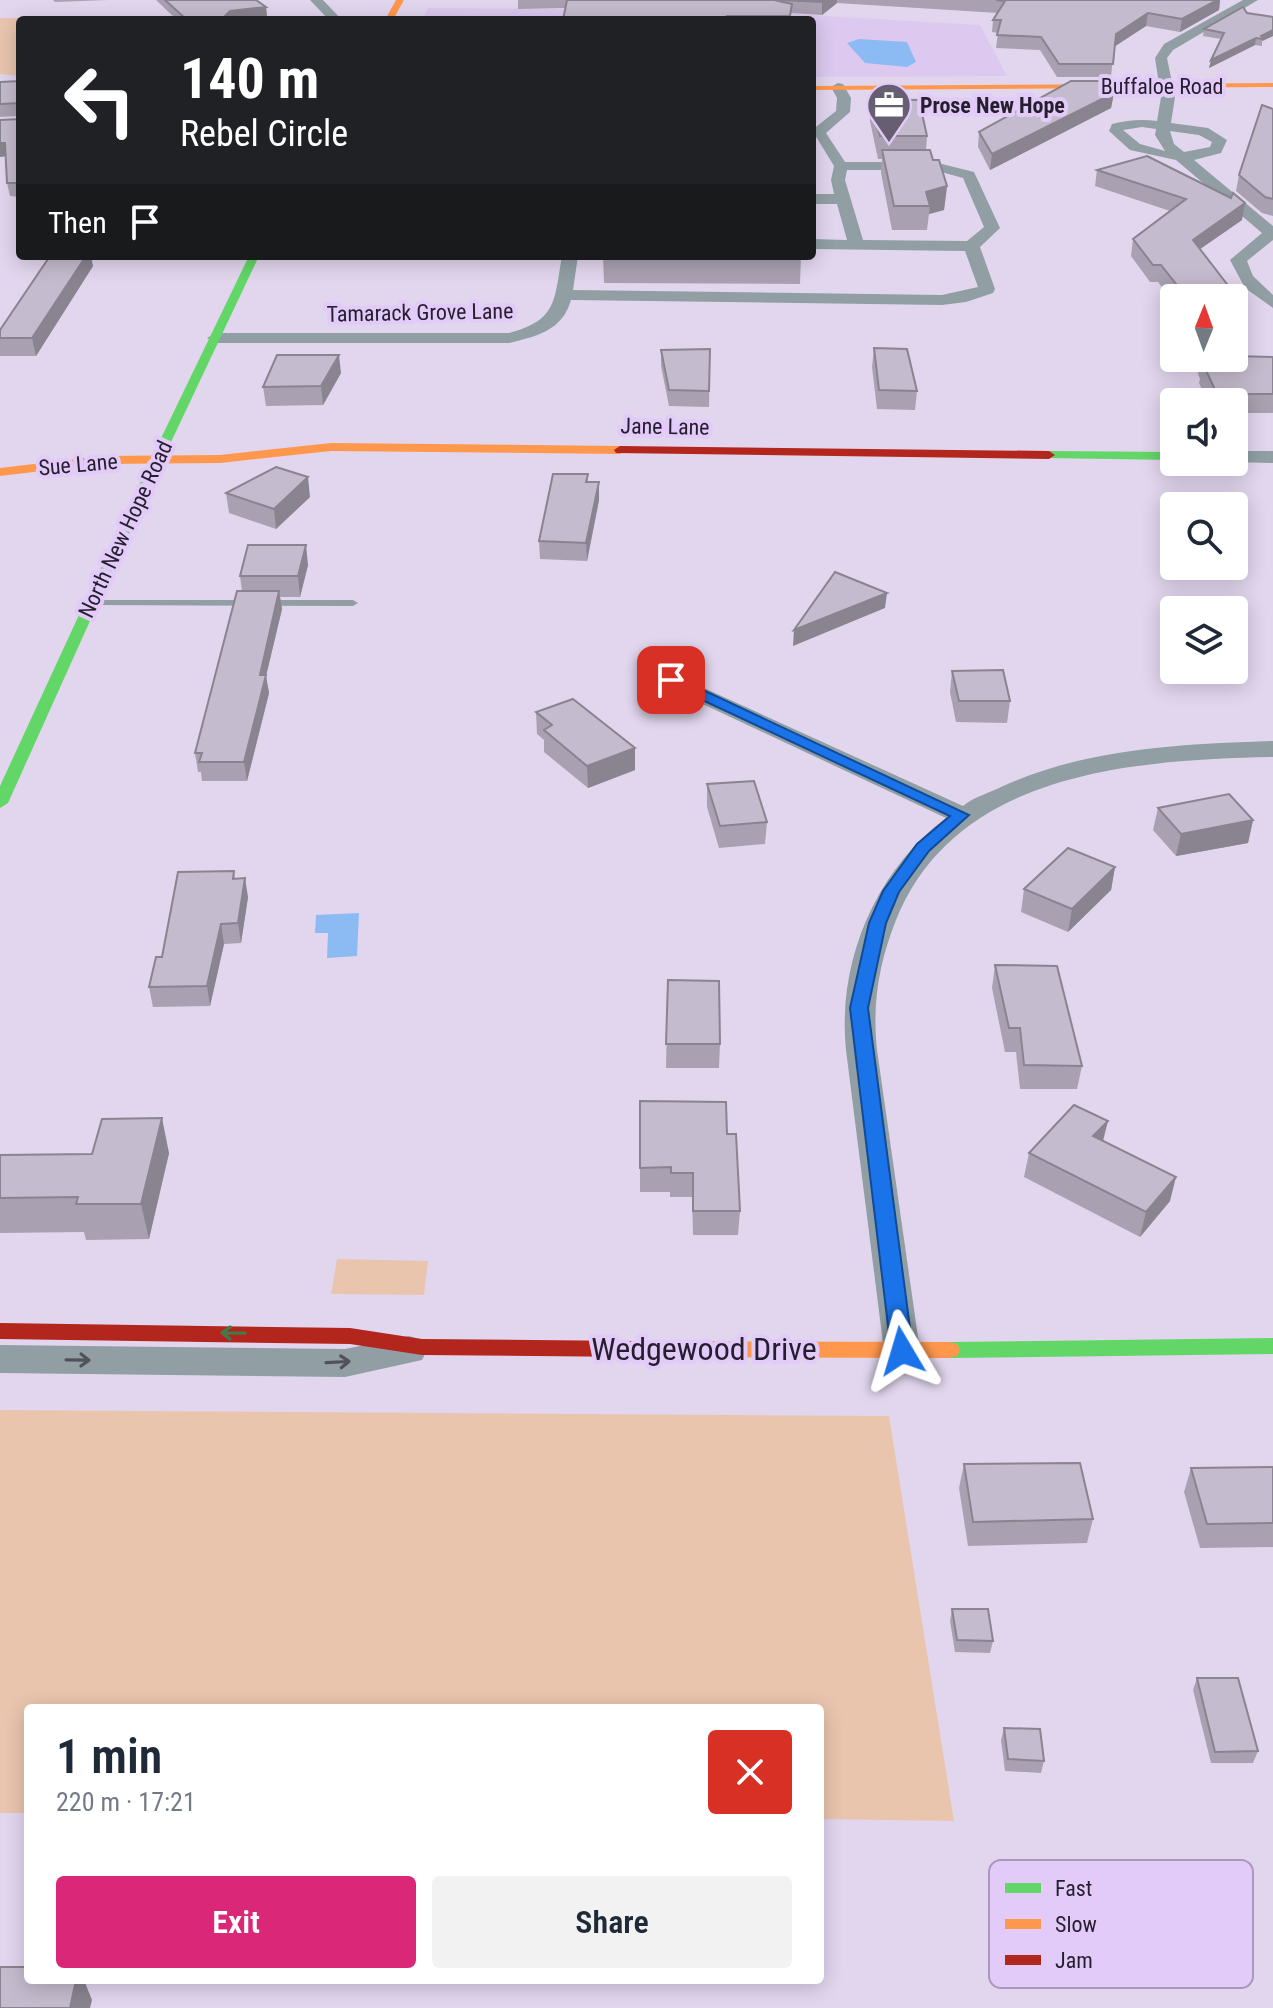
<!DOCTYPE html>
<meta charset="utf-8">
<style>
:root{--surface:#fff;--page:#f2f2f3;--text:#1f2937;--muted:#747a83;--accent:#db2777}
body{margin:0;font-family:"Roboto Condensed",sans-serif;background:var(--page);color:var(--text);height:100vh;display:flex;flex-direction:column;font-size:30px;white-space:nowrap}
*{box-sizing:border-box;margin:0}
p{font-size:26px;color:var(--muted)}
.icon{flex:none;width:44px;height:44px;fill:none;stroke:currentColor;stroke-width:2;stroke-linecap:round;stroke-linejoin:round}
.map{position:relative;flex:1;overflow:hidden}
.details{position:absolute;left:24px;top:1704px;width:800px;height:280px;display:flex;flex-direction:column;background:var(--surface);border-radius:8px;box-shadow:0 4px 20px #0003}
.details>*{flex:none}
.guide{position:absolute;left:16px;top:16px;width:800px;height:244px;border-radius:8px;box-shadow:0 4px 20px #0003;background:#202124;color:#fff;overflow:hidden}
.needle{width:52px;rotate:1deg}
.buttons{position:absolute;left:1160px;top:284px;display:grid;gap:16px}
.buttons a{display:grid;place-items:center;width:88px;height:88px;border-radius:8px;background:var(--surface);box-shadow:0 4px 20px #0003;font-size:40px}
.pin{position:absolute;display:grid;place-items:center;width:68px;height:68px;color:#fff;margin:-34px;border-radius:16px;box-shadow:0 4px 12px #0006}
.me{position:absolute;width:88px;margin:-44px;rotate:353deg;stroke-linejoin:round;filter:drop-shadow(0 0 6px #0008)}
.turn{display:flex;align-items:center;gap:28px;height:168px;padding:0 32px;font-size:36px}
.turn .icon{width:104px;height:104px;stroke-width:2.5}
.turn b{display:block;font-size:56px;line-height:68px}
.then{display:flex;align-items:center;height:76px;padding:0 32px;background:#0003;gap:16px;font-size:30px}
.round{display:grid;place-items:center;flex:none;width:84px;height:84px;border-radius:8px;background:var(--page)}
.headline{display:flex;align-items:center;justify-content:space-between;height:136px;padding:0 32px}
h1{font-size:48px;font-weight:600;line-height:60px}
.cta{display:flex;gap:16px;margin-top:auto;padding:16px 32px}
.cta a{flex:1;height:92px;border-radius:8px;background:var(--accent);color:#fff;font-size:32px;font-weight:600;line-height:92px;text-align:center}
.cta a+a{background:var(--page);color:var(--text)}
.map>svg:first-child{display:block}
.built{fill:#ddc9f0}
.green{fill:#e9c5ae}
.water{fill:#8cbbf3}
.lines{fill:none;stroke-linecap:round;stroke-linejoin:round}
.lane{fill:#919fa4;fill-rule:evenodd}
.street{fill:#919fa4;fill-rule:evenodd}
.fast{fill:#63d668;fill-rule:evenodd}
.slow{fill:#ff974d;fill-rule:evenodd}
.jam{fill:#b3261e;fill-rule:evenodd}
.wall{fill:#a9a1b1}
.shaded-wall{fill:#8a8390}
.building{fill:#c5bbce;stroke:#8a8390;stroke-width:2}
.oneway{stroke:#447a4b}
.oneway2{stroke:#51515d}
.route{fill:#1a73e8;stroke:#114b97;stroke-width:2}
.labels{text-anchor:middle;stroke-width:8;stroke-linejoin:round;paint-order:stroke}
.far-street-label{font-size:22px;fill:#261d2e;stroke:#e2cbf8}
.far-poi-label{font-size:22px;font-weight:bold;fill:#261d2e;stroke:#e2cbf8;text-anchor:start}
.near-street-label{font-size:32px;fill:#261d2e;stroke:#e2cbf8}
.key{fill:#e2cbf8;stroke:#aa97bb;stroke-width:2}
.key-label{font-size:22px;fill:#261d2e}
</style>
<div class="map">
<svg width="1273" height="2008" viewBox="0 0 1273 2008">
<rect width="100%" height="100%" fill="#e2d6ee"/>
<path class="built" d="M428 8 740 11 980 25 1007 76 812 77V20H422Z"/>
<g class="green">
<path d="M0 18 278 20H20V76L0 74Z"/>
<path d="M337 1259 428 1261 424 1295 331 1294Z"/>
<path d="M0 1410 889 1416 954 1821 820 1819V1708H28V1813H0Z"/>
</g>
<g class="water">
<path d="M859 39 907 42 916 62 907 67 865 63 847 43Z"/>
<path d="M359 913 357 956 327 958 328 933H315L316 915Z"/>
</g>
<g class="lines">
<path class="lane" d="M92 600H353L358 603 353 606 88 605V601Z"/>
<g class="street">
<path d="M310 0H323L342 20H329Z"/>
<path d="M1243 0H1258L1173 50 1167 58 1175 97 1171 123 1208 128 1227 140 1221 153 1194 160 1273 226V240L1247 261 1253 276 1273 295V308L1245 288 1230 260 1262 233 1176 160 1130 150 1109 131 1112 124C1128 120 1142 119 1157 121L1161 97 1155 58 1164 44ZM1142 127 1156 129 1155 135 1165 151 1140 144 1123 130ZM1170 131 1199 135 1212 142 1210 147 1184 152 1174 144Z"/>
<path d="M838 83 843 84 851 98 850 112 826 133 845 162H934L974 172 1000 228 980 247 995 289 993 293 966 302 942 305 571 300C562 331 537 336 509 343H216L207 338 216 333H509C558 320 554 300 562 256H578L573 290 942 295 978 287 965 251 812 249V239L847 240 837 204H812V194H834L831 180 834 166 812 130 836 111 837 98 831 87ZM847 170H934L963 178 984 227 967 241 863 240 845 180Z"/>
<path d="M1234 451H1273V463L1230 462H1234Z"/>
<path d="M671 673 963 806C974 797 989 793 1001 787 1086 748 1182 744 1273 741V757C1135 760 956 771 896 920 879 963 872 1003 877 1050L920 1351 915 1361 902 1365 889 1361 884 1351 846 1050C837 962 875 871 946 818L662 685 659 680 662 675Z"/>
<path d="M409 1336 422 1340 427 1350 422 1360 345 1377 0 1373V1345L345 1349Z"/>
</g>
<g class="fast">
<path d="M249 256H259L163 459 8 803 0 808V786L151 459Z"/>
<path d="M1049 451 1174 452V460L1045 458V452Z"/>
<path d="M1273 1338V1354L949 1358 941 1356 938 1350 941 1344 949 1342Z"/>
</g>
<g class="slow">
<path d="M396 0H404L393 20H385Z"/>
<path d="M1273 83V87L812 90V86Z"/>
<path d="M331 443 620 446 626 450 620 454 331 451 220 463 102 464 0 476V468L102 456 220 455Z"/>
<path d="M635 1341 949 1342 957 1344 960 1350 957 1356 949 1358 635 1357 627 1355 624 1349 627 1343Z"/>
</g>
<g class="jam">
<path d="M620 446 1049 451 1055 455 1049 459 616 453 614 450Z"/>
<path d="M0 1323 350 1328 422 1339 635 1341 643 1343 646 1349 643 1355 635 1357 422 1355 350 1344 0 1339Z"/>
</g>
</g>
<g class="wall">
<path d="M53 0H108L55 2Z"/>
<path d="M156 0H256L266 7 267 17 238 20H177Z"/>
<path d="M518 0H1220L1219 10 1180 32 1146 26 1114 46 1111 77H1057L1040 50 996 48 998 33 992 32 993 20 998 13 837 3 822 15 791 13V20H563L566 8 518 9Z"/>
<path d="M1247 13 1273 17V36L1262 41V46L1255 45 1209 68 1221 39 1203 36 1204 29Z"/>
<path d="M20 81V197L10 196 7 183 5 156 0 157V120L20 119V116L0 117V82Z"/>
<path d="M1114 93 1111 108 990 170 978 147 979 132Z"/>
<path d="M872 99 927 136 926 150 947 186 944 210 929 214 927 230H892L881 173 882 159H878L870 121Z"/>
<path d="M1273 109V216L1262 213 1236 191 1239 175Z"/>
<path d="M1147 156 1242 220 1200 249 1230 288 1228 298H1174V303L1158 282H1150L1131 256 1133 239 1170 211 1095 186 1097 170Z"/>
<path d="M603 256H801L800 284 604 283Z"/>
<path d="M93 266 36 356H0V330Z"/>
<path d="M874 348 917 391 915 410 877 409 872 367Z"/>
<path d="M710 349 709 407 669 406 661 366V350Z"/>
<path d="M1273 357V413H1234V402H1208L1199 383 1200 379 1198 374 1201 358Z"/>
<path d="M341 373 323 405 266 406 263 387Z"/>
<path d="M588 474V482L599 500 587 561 540 559 539 541Z"/>
<path d="M226 493 310 497 276 529 229 513Z"/>
<path d="M308 565 300 597H280L282 609 266 676 269 693 247 781H202L201 772H198L195 753 242 591 240 576Z"/>
<path d="M952 671 1010 701 1007 723 956 722 950 692Z"/>
<path d="M536 712 635 770 588 788 544 752V740L537 734Z"/>
<path d="M707 784 767 822 765 844 719 848 707 807Z"/>
<path d="M1158 808 1253 820 1248 843 1176 856 1153 830Z"/>
<path d="M1115 867 1111 890 1068 932 1021 912 1024 889Z"/>
<path d="M234 871 235 879 248 897 241 943 224 944 210 1006 153 1007 149 987 162 957Z"/>
<path d="M995 965 1082 1066 1077 1089H1020L1016 1052H1005L992 988Z"/>
<path d="M668 980 720 1044 719 1068H666Z"/>
<path d="M640 1101 727 1134 740 1211 738 1235H693L692 1197H670V1192H640Z"/>
<path d="M1103 1141 1170 1201 1140 1237 1024 1177 1029 1153Z"/>
<path d="M169 1153 149 1239 86 1240 84 1232 0 1233V1155Z"/>
<path d="M964 1464 1093 1519 1087 1543 968 1546 959 1488Z"/>
<path d="M1273 1467V1547L1200 1548 1184 1492 1191 1468Z"/>
<path d="M952 1609 993 1641 990 1653 955 1652 950 1621Z"/>
<path d="M1197 1678 1258 1751 1253 1763H1211L1193 1690Z"/>
<path d="M1004 1728 1044 1761 1041 1773 1005 1771 1001 1740Z"/>
</g>
<g class="shaded-wall">
<path d="M825 0H837V3L822 15V2Z"/>
<path d="M1217 0H1220L1219 10 1180 32 1182 19Z"/>
<path d="M266 7 267 17 238 20H221L230 11Z"/>
<path d="M1148 13 1146 26 1114 47 1116 34Z"/>
<path d="M1273 30V36L1262 41 1261 36Z"/>
<path d="M1256 38 1255 45 1209 68 1211 60Z"/>
<path d="M1114 93 1111 108 990 170 992 154Z"/>
<path d="M0 143H5L7 156 0 157Z"/>
<path d="M947 186 944 210 929 214 930 206 926 192Z"/>
<path d="M1245 203 1242 220 1190 256 1193 240Z"/>
<path d="M86 256H91L93 266 36 356 32 338Z"/>
<path d="M339 355 341 373 323 405 321 386Z"/>
<path d="M308 477 310 497 276 529 274 509Z"/>
<path d="M599 482V500L587 561 586 543Z"/>
<path d="M306 545 308 565 300 597 298 576Z"/>
<path d="M279 591 282 609 266 676 269 693 247 781 244 762 260 675Z"/>
<path d="M887 593 885 608 793 646 794 630Z"/>
<path d="M635 748V770L588 788 587 766Z"/>
<path d="M1253 820 1248 843 1176 856 1181 834Z"/>
<path d="M1115 867 1111 890 1068 932 1072 909Z"/>
<path d="M245 878 248 897 241 943 238 923Z"/>
<path d="M221 924 224 944 210 1006 207 986Z"/>
<path d="M162 1118 169 1153 149 1239 141 1204Z"/>
<path d="M1108 1121 1102 1145 1093 1136Z"/>
<path d="M1176 1177 1170 1201 1140 1237 1146 1212Z"/>
<path d="M76 1980H84L92 2000 90 2008H70Z"/>
</g>
<g class="building">
<path d="M165 0H256L266 7 230 11 221 20H187Z"/>
<path d="M567 0H774L792 4 790 16H727L728 20H563Z"/>
<path d="M780 0H825L822 2Z"/>
<path d="M996 0H1217L1182 19 1148 13 1116 34 1113 64H1059L1041 37 997 35 1001 20H993L1005 1Z"/>
<path d="M1243 7 1247 13 1273 17V30L1261 36 1263 39 1256 38 1211 60 1224 33 1204 29Z"/>
<path d="M20 81V183H7L5 143H0V120L20 119V103L0 104V82Z"/>
<path d="M1071 81H1113L1114 93 992 154 979 132Z"/>
<path d="M872 99 919 100 927 136H880Z"/>
<path d="M1262 105 1273 109V199L1265 197 1239 175Z"/>
<path d="M882 150H930L933 160H939L947 186 926 192 930 206H894Z"/>
<path d="M1147 156 1231 198 1233 193 1245 203 1193 240 1230 288 1180 289 1161 265H1153L1133 239 1186 199 1097 170Z"/>
<path d="M50 256H86L32 338H0V330Z"/>
<path d="M874 348 907 349 917 391 879 390Z"/>
<path d="M710 349 709 391 669 390 661 350Z"/>
<path d="M277 355H339L321 386 263 387Z"/>
<path d="M1234 356 1273 357V394H1217L1203 364H1205L1202 358H1234Z"/>
<path d="M276 467 308 477 274 509 226 493Z"/>
<path d="M553 474H588L586 482H599L586 543 539 541Z"/>
<path d="M248 545H306L298 576H240Z"/>
<path d="M835 572 887 593 794 630Z"/>
<path d="M237 591H279L260 675H266L244 762H199L202 753H195Z"/>
<path d="M1003 670 1010 701H959L952 671Z"/>
<path d="M573 699 635 748 587 766 544 730 552 725 536 712Z"/>
<path d="M754 781 767 822 720 826 707 784Z"/>
<path d="M1229 794 1253 820 1181 834 1158 808Z"/>
<path d="M1068 848 1115 867 1072 909 1024 889Z"/>
<path d="M234 871 233 879 245 878 238 923 221 924 207 986 149 987 156 957H162L178 872Z"/>
<path d="M995 965 1057 966 1082 1066 1024 1065 1020 1028H1009Z"/>
<path d="M668 980 719 981 720 1044H666Z"/>
<path d="M640 1101 726 1102 727 1134H736L740 1211H693V1173H671V1167L640 1168Z"/>
<path d="M1074 1105 1108 1121 1093 1136 1176 1177 1146 1212 1029 1153Z"/>
<path d="M162 1118 141 1204H76L78 1197 0 1198V1155L92 1154 102 1119Z"/>
<path d="M1080 1463 1093 1519 973 1522 964 1464Z"/>
<path d="M1273 1467V1523L1207 1524 1191 1468Z"/>
<path d="M952 1609H988L993 1641 957 1640Z"/>
<path d="M1197 1678H1238L1258 1751 1215 1752Z"/>
<path d="M1004 1728 1040 1729 1044 1761 1008 1759Z"/>
<path d="M0 1967H28V1980H76L70 2008H0Z"/>
</g>
<defs><path id="oneway-shaft" d="M-6 0H5M1.5-3L5.5 0L1.5 3" fill="none" stroke-width="1.6" stroke-linecap="round" stroke-linejoin="round" transform="scale(2)"/></defs>
<use class="oneway" href="#oneway-shaft" transform="translate(233 1333) rotate(-179)"/>
<g class="oneway2">
<use href="#oneway-shaft" transform="translate(78 1360) rotate(1)"/>
<use href="#oneway-shaft" transform="translate(338 1362) rotate(-3)"/>
</g>
<path class="route" d="M671 675 969 815 929 851 899 892 886 923 868 1008 913 1351 910 1357 902 1360 894 1357 891 1351 850 1008 869 923 883 891 917 844 950 816 666 683V676Z"/>
<defs>
<g id="office-pin" transform="scale(2.3)"><path d="M0 17L-7.5 6A9.5 9.5 0 1 1 7.5 6Z" fill="#685e71" stroke="#e2cbf8"/><path d="M-6-3h4V-5.5h4V-3h4V5H-6ZM-1-4.5V-3h2v-1.5ZM-6 0V1H6V0Z" fill="#fff"/></g>
</defs>
<g fill-rule="evenodd">
<use href="#office-pin" x="889" y="105"/>
</g>
<g class="labels">
<g class="far-street-label">
<text x="1162" y="94">Buffaloe Road</text>
<text transform="translate(420 312) rotate(-1)" y="8">Tamarack Grove Lane</text>
<text transform="translate(665 426) rotate(1)" y="8">Jane Lane</text>
<text transform="translate(78 464) rotate(-5)" y="8">Sue Lane</text>
<text transform="translate(125 529) rotate(-65)" y="8">North New Hope Road</text>
</g>
<g class="far-poi-label">
<text x="920" y="113">Prose New Hope</text>
</g>
<g class="near-street-label">
<text x="704" y="1360">Wedgewood Drive</text>
</g>
</g>
<rect x="989" y="1860" width="264" height="128" rx="12" class="key"/>
<rect x="1005" y="1883" width="36" height="10" fill="#63d668"/>
<rect x="1005" y="1919" width="36" height="10" fill="#ff974d"/>
<rect x="1005" y="1955" width="36" height="10" fill="#b3261e"/>
<g class="key-label">
<text x="1055" y="1896">Fast</text>
<text x="1055" y="1932">Slow</text>
<text x="1055" y="1968">Jam</text>
</g>
</svg>
<div class="buttons">
<a><svg class="needle" viewBox="-14 -14 28 28"><path d="M0-13l5 13h-10z" fill="#e53935"/><path d="M0 13l5-13h-10z" fill="#747a83"/></svg></a>
<a><svg class="icon" aria-label="sound" viewBox="0 0 24 24"><path d="M4 9h4l5-4v14l-5-4H4zM17 9q2 3 0 6"/></svg></a>
<a><svg class="icon" aria-label="search" viewBox="0 0 24 24"><circle cx="10" cy="10" r="6"/><path d="M15 15l6 6"/></svg></a>
<a><svg class="icon" aria-label="layers" viewBox="0 0 24 24"><path d="M12 4l9 5-9 5-9-5zM3 14l9 5 9-5"/></svg></a>
</div>
<div class="pin" style="left:671px;top:680px;background:#d93025"><svg class="icon" aria-label="arrive" viewBox="0 0 24 24"><path d="M6 21V4h12l-3 4 3 4H6"/></svg></div>
<svg class="me" style="left:902px;top:1351px" viewBox="-20 -20 40 40"><path d="M0-17L14 15 0 8-14 15z" fill="#1a73e8" stroke="#fff" stroke-width="4"/></svg>
<div class="guide">
<div class="turn"><svg class="icon" aria-label="left" viewBox="0 0 24 24"><path d="M17 20v-9H6M10 6l-5 5 5 5"/></svg><div><b>140 m</b>Rebel Circle</div></div>
<div class="then">Then<svg class="icon" aria-label="arrive" viewBox="0 0 24 24"><path d="M6 21V4h12l-3 4 3 4H6"/></svg></div>
</div>
<section class="details">
<div class="headline"><div><h1>1 min</h1><p>220 m · 17:21</p></div><a class="round" style="background:#d93025;color:#fff"><svg class="icon" aria-label="close" viewBox="0 0 24 24"><path d="M6 6l12 12M18 6L6 18"/></svg></a></div>
<div class="cta"><a>Exit</a><a>Share</a></div>
</section>
</div>
